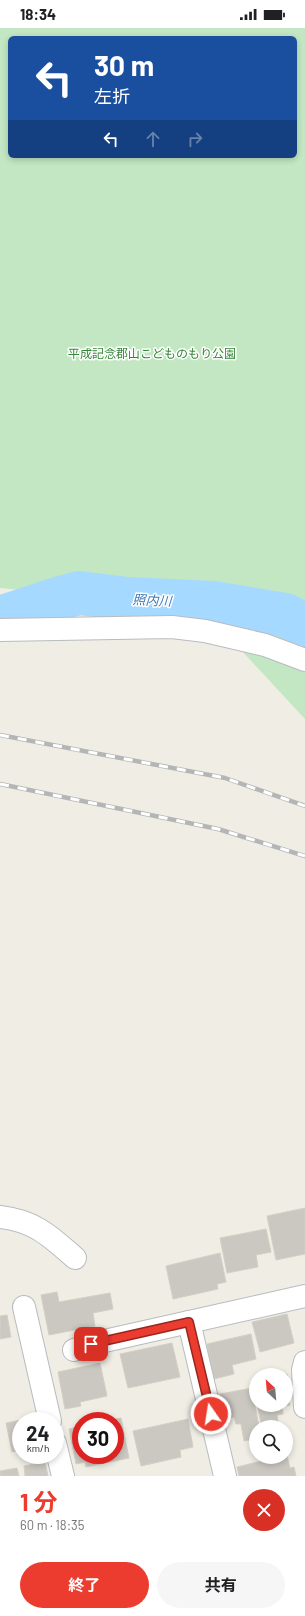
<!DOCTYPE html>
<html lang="ja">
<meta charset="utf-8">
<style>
:root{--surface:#fff;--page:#f6f6f6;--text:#202124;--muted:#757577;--accent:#ec3c2f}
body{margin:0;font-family:Barlow,"Noto Sans JP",sans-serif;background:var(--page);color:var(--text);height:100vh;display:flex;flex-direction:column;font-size:15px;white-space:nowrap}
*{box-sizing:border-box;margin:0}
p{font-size:13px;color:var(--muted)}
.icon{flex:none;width:22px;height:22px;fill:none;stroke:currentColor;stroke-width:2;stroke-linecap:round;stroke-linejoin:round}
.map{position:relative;height:1448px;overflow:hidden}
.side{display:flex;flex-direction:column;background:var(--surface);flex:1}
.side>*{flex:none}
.guide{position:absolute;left:8px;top:8px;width:289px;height:122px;border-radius:6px;box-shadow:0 2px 6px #0003;background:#1a4fa0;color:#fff;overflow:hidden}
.needle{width:26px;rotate:334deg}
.tools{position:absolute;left:249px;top:1340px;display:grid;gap:8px}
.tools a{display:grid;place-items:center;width:44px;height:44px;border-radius:50%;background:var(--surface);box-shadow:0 2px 6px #0003;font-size:20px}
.speed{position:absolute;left:12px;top:1384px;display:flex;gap:8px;font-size:20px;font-weight:700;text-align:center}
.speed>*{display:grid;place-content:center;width:52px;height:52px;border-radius:50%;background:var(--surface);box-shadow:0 2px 6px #0003;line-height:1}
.speed small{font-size:10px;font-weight:400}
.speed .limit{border:6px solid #d22;background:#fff;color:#111}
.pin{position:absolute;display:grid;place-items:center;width:34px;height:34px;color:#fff;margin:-17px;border-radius:8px;box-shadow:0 2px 6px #0006}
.me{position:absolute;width:44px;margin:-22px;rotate:347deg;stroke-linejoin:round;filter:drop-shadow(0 0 3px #0008)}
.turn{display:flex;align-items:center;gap:14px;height:84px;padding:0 20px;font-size:18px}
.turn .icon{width:52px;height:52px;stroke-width:2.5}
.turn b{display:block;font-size:28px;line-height:34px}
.lanes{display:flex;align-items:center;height:38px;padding:0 20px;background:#0003;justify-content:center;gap:20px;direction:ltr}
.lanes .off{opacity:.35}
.round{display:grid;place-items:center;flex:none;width:42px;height:42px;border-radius:21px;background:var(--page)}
.overview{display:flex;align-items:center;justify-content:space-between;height:68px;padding:0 20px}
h1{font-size:24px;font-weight:700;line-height:30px;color:var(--accent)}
.action{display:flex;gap:8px;margin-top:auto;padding:8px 20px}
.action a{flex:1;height:46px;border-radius:24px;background:var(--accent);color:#fff;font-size:16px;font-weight:700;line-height:46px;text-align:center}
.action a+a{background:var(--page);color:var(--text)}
.status{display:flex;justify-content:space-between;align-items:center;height:28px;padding:0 20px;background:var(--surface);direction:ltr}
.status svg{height:11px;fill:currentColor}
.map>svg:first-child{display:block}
.green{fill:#c2e7c2;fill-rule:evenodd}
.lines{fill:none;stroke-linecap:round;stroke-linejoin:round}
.river{stroke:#a6d9ff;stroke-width:44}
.building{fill:#cbc8c2;stroke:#d5cfc3}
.street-casing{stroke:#b8bbbf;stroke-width:24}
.street{stroke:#fff;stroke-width:22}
.rail-casing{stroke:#b4b5b6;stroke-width:4.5}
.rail{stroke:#fff;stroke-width:3;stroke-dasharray:9;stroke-linecap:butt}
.route-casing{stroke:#99271f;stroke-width:10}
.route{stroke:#ec3c2f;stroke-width:7}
.labels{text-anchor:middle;stroke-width:3;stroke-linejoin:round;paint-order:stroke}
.park-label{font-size:12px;fill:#348637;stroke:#fff}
.water-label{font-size:13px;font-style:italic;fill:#4079b4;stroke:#fff}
</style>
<div class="status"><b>18:34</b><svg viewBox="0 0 49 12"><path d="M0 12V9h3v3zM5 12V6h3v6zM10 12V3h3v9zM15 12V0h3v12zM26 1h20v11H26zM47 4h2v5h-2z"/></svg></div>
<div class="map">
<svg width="305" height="1448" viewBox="0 0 305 1448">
<rect width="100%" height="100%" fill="#f0ede5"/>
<path class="green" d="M0 0H305V691L240 621 159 576 0 560ZM10 10H295V128H10Z"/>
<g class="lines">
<path class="river" d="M0 590 57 571 79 565 128 571 213 575 285 587 305 597"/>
</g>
<g class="building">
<path d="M305 1180V1226L276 1232 267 1188Z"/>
<path d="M266 1201 271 1224 256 1227 258 1239 227 1245 220 1210Z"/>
<path d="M220 1225 226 1254 217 1256 218 1261 173 1271 166 1238Z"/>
<path d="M57 1264 59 1274 110 1265 113 1281 93 1285 95 1298 49 1307 41 1267Z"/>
<path d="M287 1286 294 1315 260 1324 252 1294Z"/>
<path d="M7 1287 11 1309 0 1311V1288Z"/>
<path d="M251 1306 256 1331 232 1337 234 1346 214 1351 207 1316Z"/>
<path d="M172 1315 180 1349 128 1360 120 1326Z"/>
<path d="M100 1335 107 1368 80 1374 81 1378 65 1381 58 1344Z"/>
<path d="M287 1346 292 1366 287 1367 290 1377 282 1378 283 1386 277 1387 279 1399H262L257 1377H286V1347H283Z"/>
<path d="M256 1353V1373L252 1354Z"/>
<path d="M252 1360 259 1399H256V1411L244 1413 241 1396H236L234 1389 225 1391 220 1366Z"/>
<path d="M31 1390V1393H21V1422L12 1424 6 1395Z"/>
<path d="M121 1390 129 1430 86 1439 85 1434 76 1436 69 1401 81 1398V1427H115V1393H107Z"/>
<path d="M188 1391 193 1419 180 1422 181 1429 141 1438 133 1403Z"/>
<path d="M286 1427H287L290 1440 294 1439 296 1448H239L237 1439 278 1429H286Z"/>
<path d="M45 1434 48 1448H25L24 1438Z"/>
<path d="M17 1440 19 1448H0V1443Z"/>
</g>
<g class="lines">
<g class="street-casing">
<g id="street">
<path d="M0 602 172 599 205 603 265 617 305 632"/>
<path d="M0 1189C35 1193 50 1208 75 1230"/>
<path d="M24 1279 50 1393"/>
<path d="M189 1294 225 1448"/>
<path d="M74 1322 91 1316 305 1268"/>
<path d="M305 1334 303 1342 305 1379"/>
<path d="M55 1415 63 1448"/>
</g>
</g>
<use href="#street" class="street"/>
<g class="rail-casing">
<g id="rail">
<path d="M0 707 225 750 305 778"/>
<path d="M0 756 218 801 305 828"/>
</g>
</g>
<use href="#rail" class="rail"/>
</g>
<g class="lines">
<g class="route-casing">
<path id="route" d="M91 1316 189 1294 211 1386"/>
</g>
<use href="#route" class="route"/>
</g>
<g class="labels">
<g class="park-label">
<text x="152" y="330">平成記念郡山こどものもり公園</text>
</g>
<g class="water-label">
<text transform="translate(152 572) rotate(3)" y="5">照内川</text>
</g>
</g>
</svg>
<div class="tools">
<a><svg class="needle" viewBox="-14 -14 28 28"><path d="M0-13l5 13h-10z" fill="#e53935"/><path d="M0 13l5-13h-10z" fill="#757577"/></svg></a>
<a><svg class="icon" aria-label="search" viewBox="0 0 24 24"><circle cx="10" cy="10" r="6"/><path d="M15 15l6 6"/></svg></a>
</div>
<div class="speed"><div>24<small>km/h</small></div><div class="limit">30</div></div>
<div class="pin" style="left:91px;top:1316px;background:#d93025"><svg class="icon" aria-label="arrive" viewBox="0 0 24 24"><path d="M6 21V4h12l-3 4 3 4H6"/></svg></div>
<svg class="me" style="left:211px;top:1386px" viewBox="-20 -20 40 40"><circle r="17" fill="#ec3c2f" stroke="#fff" stroke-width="3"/><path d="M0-11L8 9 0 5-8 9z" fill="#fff"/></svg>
<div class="guide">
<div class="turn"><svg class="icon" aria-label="left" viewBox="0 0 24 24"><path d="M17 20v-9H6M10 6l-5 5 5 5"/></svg><div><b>30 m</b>左折</div></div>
<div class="lanes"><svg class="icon" aria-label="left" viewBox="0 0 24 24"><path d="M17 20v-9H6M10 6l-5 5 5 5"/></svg><svg class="icon off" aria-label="ahead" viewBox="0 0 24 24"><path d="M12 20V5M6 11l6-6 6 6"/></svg><svg class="icon off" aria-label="right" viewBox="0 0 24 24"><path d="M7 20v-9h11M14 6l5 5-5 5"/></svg></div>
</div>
</div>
<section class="side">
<div class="overview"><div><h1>1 分</h1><p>60 m · 18:35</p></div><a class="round" style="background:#d93025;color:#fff"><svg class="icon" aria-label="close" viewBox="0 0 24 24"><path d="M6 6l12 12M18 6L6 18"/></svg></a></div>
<div class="action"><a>終了</a><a>共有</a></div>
</section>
